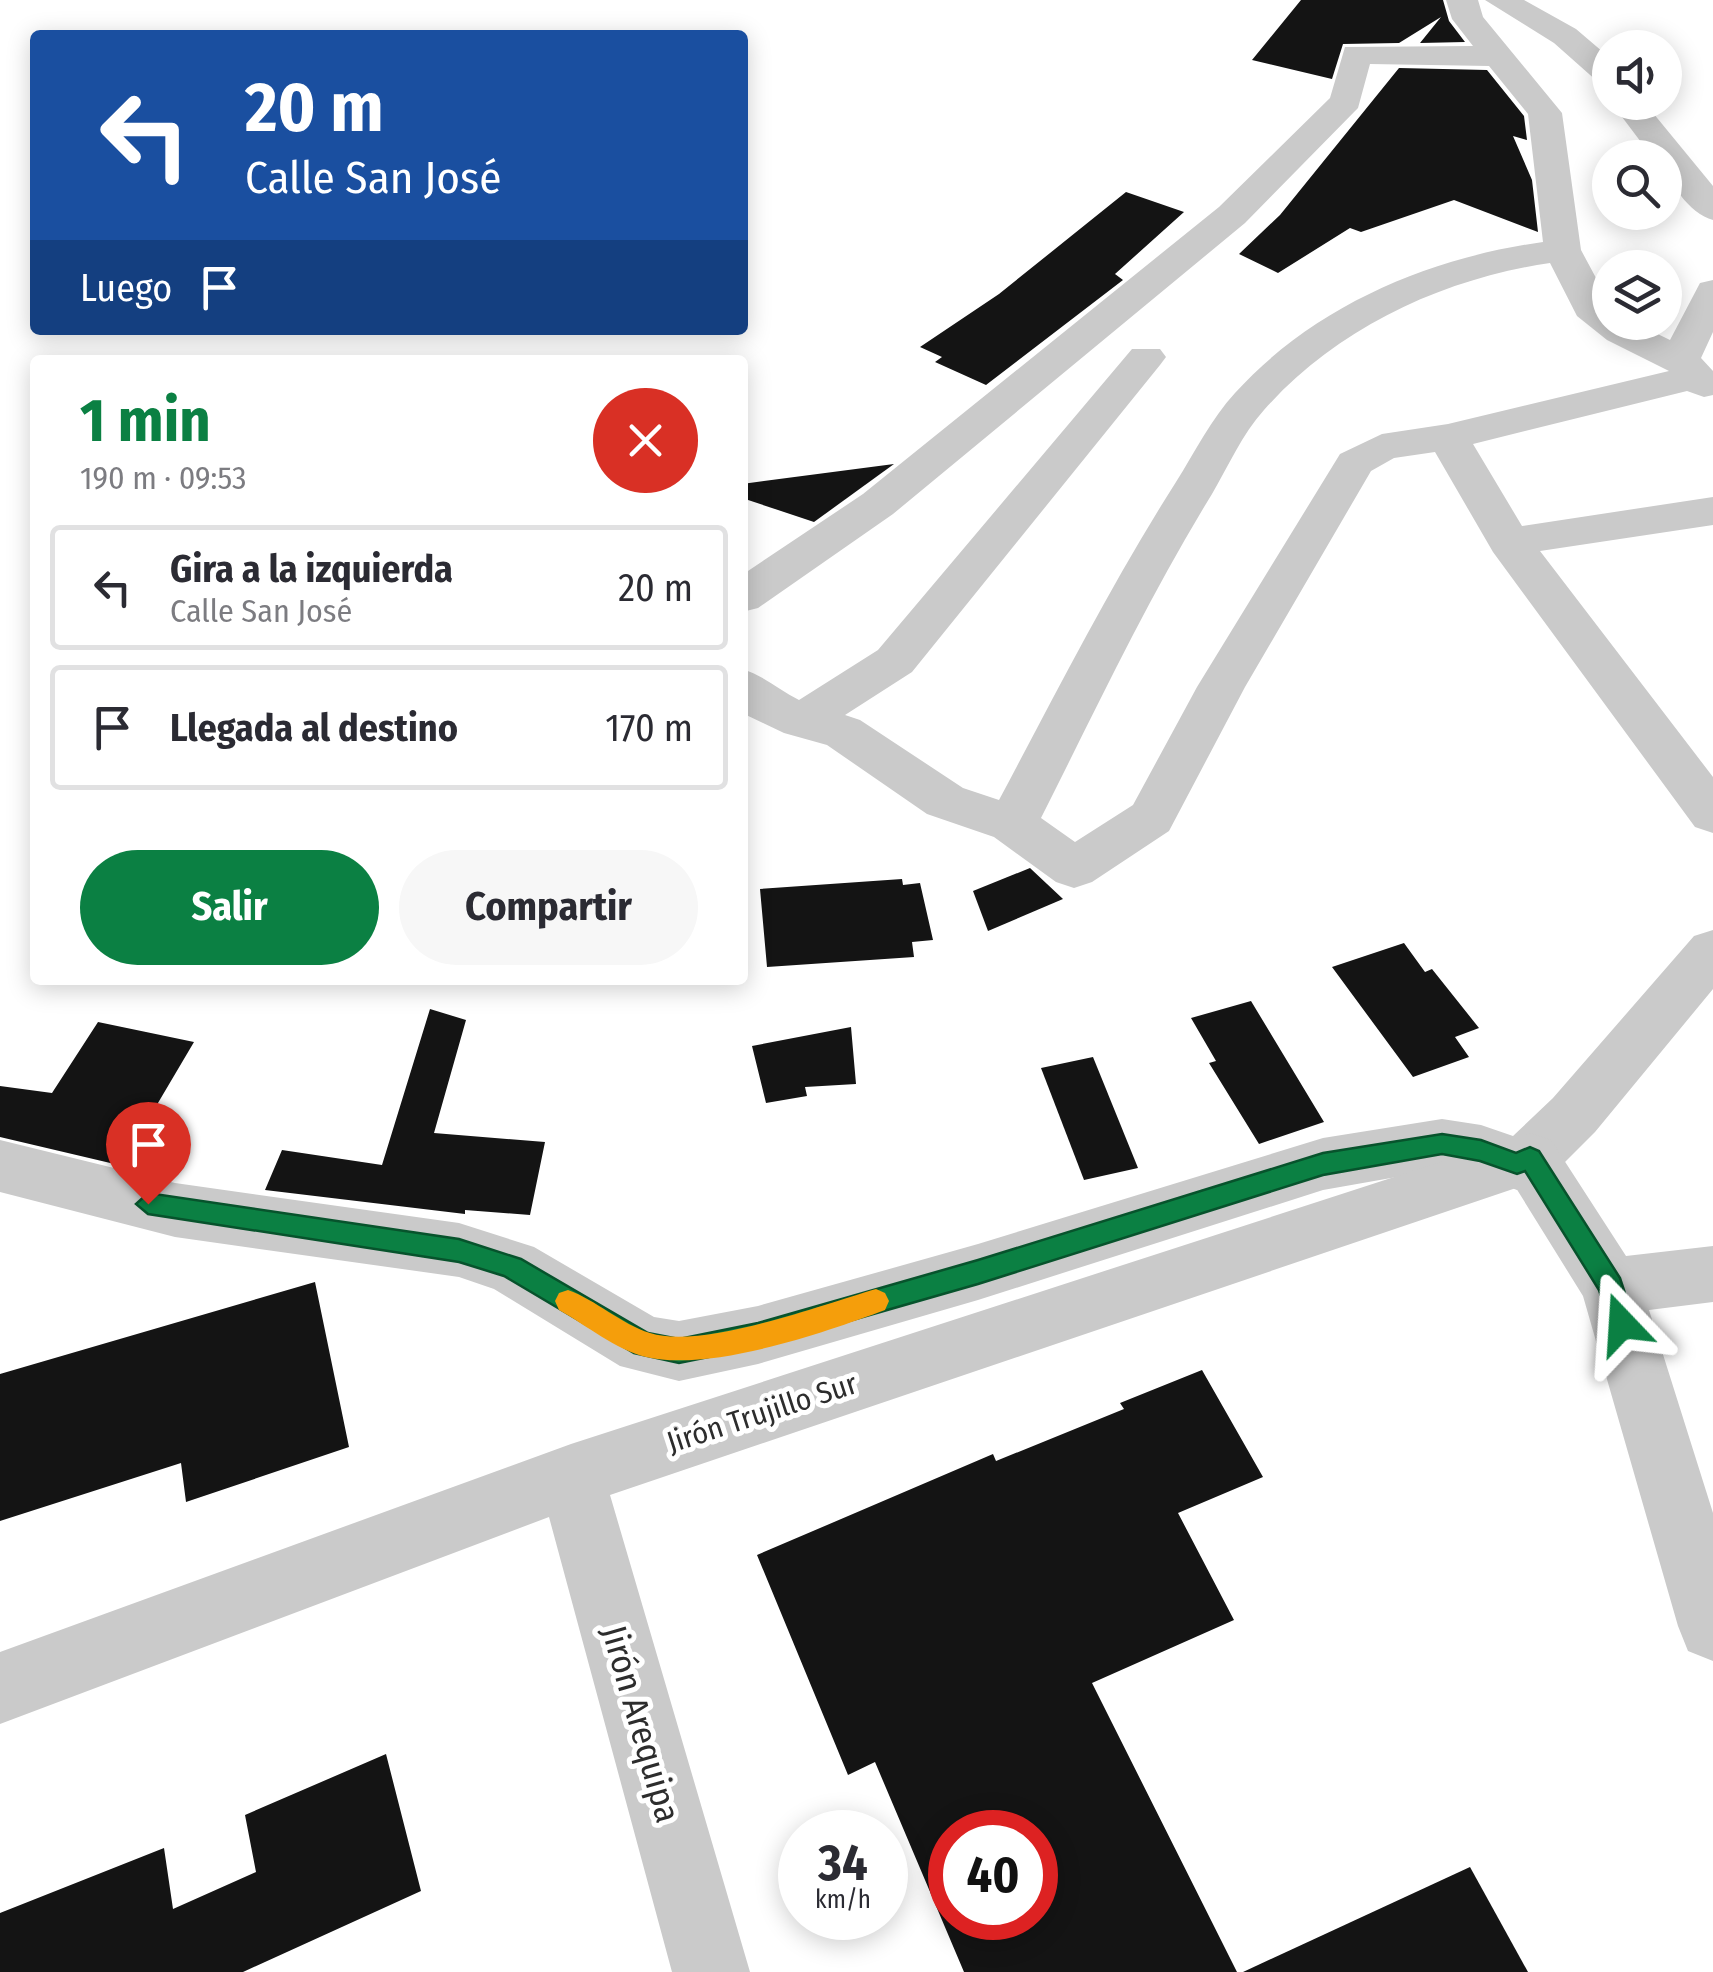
<!DOCTYPE html>
<html lang="es">
<meta charset="utf-8">
<style>
:root{--surface:#fff;--page:#f7f7f7;--text:#2b2b33;--muted:#7c7c81;--line:#e1e1e2;--accent:#0b8043}
body{margin:0;font-family:"Fira Sans Condensed",sans-serif;background:var(--page);color:var(--text);height:100vh;display:flex;flex-direction:column;font-size:38px;white-space:nowrap}
*{box-sizing:border-box;margin:0}
p{font-size:32px;color:var(--muted)}
.icon{flex:none;width:55px;height:55px;fill:none;stroke:currentColor;stroke-width:2;stroke-linecap:round;stroke-linejoin:round}
.map{position:relative;flex:1;overflow:hidden}
.panel{position:absolute;left:30px;top:355px;width:718px;height:630px;display:flex;flex-direction:column;background:var(--surface);border-radius:10px;box-shadow:0 5px 25px #0003}
.panel>*{flex:none}
.hud{position:absolute;left:30px;top:30px;width:718px;height:305px;border-radius:10px;box-shadow:0 5px 25px #0003;background:#1a4fa0;color:#fff;overflow:hidden}
.tools{position:absolute;left:1592px;top:30px;display:grid;gap:20px}
.tools a{display:grid;place-items:center;width:90px;height:90px;border-radius:50%;background:var(--surface);box-shadow:0 5px 25px #0003;font-size:50px}
.speed{position:absolute;left:778px;top:1810px;display:flex;gap:20px;font-size:50px;font-weight:700;text-align:center}
.speed>*{display:grid;place-content:center;width:130px;height:130px;border-radius:50%;background:var(--surface);box-shadow:0 5px 25px #0003;line-height:1}
.speed small{font-size:25px;font-weight:400}
.speed .limit{border:15px solid #d22;background:#fff;color:#111}
.pin{position:absolute;display:grid;place-items:center;width:85px;height:85px;color:#fff;margin:-102px -42px;border-radius:50% 50% 50% 0;rotate:-45deg;box-shadow:0 0 10px #0007}
.pin .icon{rotate:45deg}
.me{position:absolute;width:110px;margin:-55px;rotate:340deg;stroke-linejoin:round;filter:drop-shadow(0 0 8px #0008)}
.turn{display:flex;align-items:center;gap:35px;height:210px;padding:0 50px;font-size:45px}
.turn .icon{width:130px;height:130px;stroke-width:2.5}
.turn b{display:block;font-size:70px;line-height:85px}
.then{display:flex;align-items:center;height:95px;padding:0 50px;background:#0003;gap:20px;font-size:38px}
.round{display:grid;place-items:center;flex:none;width:105px;height:105px;border-radius:52px;background:var(--page)}
.summary{display:flex;align-items:center;justify-content:space-between;height:170px;padding:0 50px}
h1{font-size:60px;font-weight:700;line-height:75px;color:var(--accent)}
.action{display:flex;gap:20px;margin-top:auto;padding:20px 50px}
.action a{flex:1;height:115px;border-radius:60px;background:var(--accent);color:#fff;font-size:40px;font-weight:700;line-height:115px;text-align:center}
.action a+a{background:var(--page);color:var(--text)}
ul{padding:0;list-style:none}
li{display:flex;align-items:center;gap:30px;height:125px;margin:0 20px 15px;padding:0 30px;border:5px solid var(--line);border-radius:10px}
li div{flex:1}
li b{display:block;font-size:38px}
li em{font-style:normal}
.map>svg:first-child{display:block}
.building{fill:#141414;fill-rule:evenodd}
.lines{fill:none;stroke-linecap:round;stroke-linejoin:round}
.minor{fill:#cacaca;fill-rule:evenodd}
.tertiary{fill:#cacaca;fill-rule:evenodd}
.route{fill:#0b8043;stroke:#07532c;stroke-width:2.5}
.slow{fill:#f59e0b}
.labels{text-anchor:middle;stroke-width:10;stroke-linejoin:round;paint-order:stroke}
.street-label{font-size:30px;fill:#2d2d2d;stroke:#fff}
.near-street-label{font-size:35px;fill:#2d2d2d;stroke:#fff}
</style>
<div class="map">
<svg width="1713" height="1972" viewBox="0 0 1713 1972">
<rect width="100%" height="100%" fill="#fff"/>
<g class="building">
<path d="M1301 0H1443L1449 21 1465 42 1420 43 1441 17 1399 43 1343 44 1332 79 1252 60Z"/>
<path d="M1399 68 1487 70 1524 116 1527 140 1513 136 1532 180 1538 232 1454 200 1361 232 1350 228 1278 273 1239 254 1280 215Z"/>
<path d="M1126 192 1184 212 1115 274 1123 280 986 385 935 362 942 357 920 347 999 294Z"/>
<path d="M894 464 814 522 742 498V484Z"/>
<path d="M1030 868 1063 899 988 931 973 891Z"/>
<path d="M902 879 903 885 920 883 933 940 912 942 914 957 767 967 760 889Z"/>
<path d="M1404 943 1425 972 1432 969 1479 1028 1455 1037 1469 1057 1413 1077 1332 967Z"/>
<path d="M1251 1001 1324 1122 1259 1144 1209 1063 1216 1061 1191 1018Z"/>
<path d="M430 1009 466 1020 434 1133 545 1142 530 1215 465 1210V1214L265 1190 282 1150 382 1165Z"/>
<path d="M98 1022 194 1042 142 1130 148 1132 123 1166 0 1137V1086L52 1093Z"/>
<path d="M851 1027 856 1084 805 1087 807 1096 766 1103 752 1046Z"/>
<path d="M1093 1057 1138 1168 1084 1180 1041 1068Z"/>
<path d="M315 1282 349 1447 186 1502 181 1463 0 1521V1374Z"/>
<path d="M1202 1370 1263 1477 1178 1513 1234 1620 1092 1683 1237 1972H964L875 1762 848 1775 757 1555 993 1454 996 1461 1124 1409 1120 1403ZM950 1832H1035V1918H950Z"/>
<path d="M386 1754 421 1891 243 1972H0V1913L164 1848 173 1909 256 1872 245 1815Z"/>
<path d="M1470 1867 1528 1972H1243Z"/>
</g>
<g class="lines">
<g class="minor">
<path d="M1446 0H1478L1483 17 1562 113 1581 250 1610 304V322H1633L1670 340 1700 283 1713 280V332L1701 358 1713 371V395L1704 397 1687 391 1473 444 1522 526 1713 497V525L1540 551 1713 777V833L1695 827 1493 552 1435 452 1394 458 1371 471 1245 687 1169 831 1092 882 1074 888 1056 882 994 837 927 814 827 745 784 733 742 713V669C763 675 779 690 799 700L878 650 1132 349H1160L1166 357 1160 365 912 672 845 715 860 720 963 788 999 800C1056 693 1111 584 1176 482 1195 452 1211 419 1235 393 1314 306 1428 258 1543 242L1528 114 1489 66 1370 64 1358 108 1245 223 893 514 758 608 742 612V575L863 494 1219 207 1330 98 1345 47 1473 46 1452 19ZM1550 263 1577 316 1607 340 1669 371 1448 424 1382 434 1340 454 1197 687 1133 805 1075 842 1041 818C1096 709 1148 598 1212 494 1228 467 1242 434 1264 410 1337 328 1442 279 1550 263Z"/>
<path d="M1485 0H1524L1576 29 1610 58V85L1598 82 1554 43Z"/>
<path d="M1610 101 1644 102 1713 186V220C1690 214 1665 180 1665 158H1653Z"/>
<path d="M1713 930V989L1595 1132 1551 1176 1517 1190 1477 1175 1442 1169 1323 1190 978 1300 758 1364 679 1381 620 1366 494 1289 459 1277 175 1237 0 1192V1140L175 1183 459 1223 534 1247 654 1317 679 1321 758 1306 978 1244 1323 1138 1442 1119 1481 1125 1513 1136 1553 1098 1694 936Z"/>
</g>
<path class="tertiary" d="M1530 1133 1551 1140 1626 1256 1713 1246V1302L1649 1310 1713 1513V1661L1688 1651 1678 1626 1583 1296 1516 1188 610 1495 750 1972H672L549 1517 0 1724V1652L571 1444Z"/>
</g>
<path class="route" d="M1442 1134 1481 1140 1516 1153 1530 1147 1539 1151 1620 1278 1635 1324 1631 1332 1622 1335 1613 1332 1599 1290 1525 1171 1517 1174 1480 1161 1442 1154 1323 1175 978 1284 758 1347 679 1363 634 1353 504 1276 459 1262 148 1214 136 1204 148 1193 459 1239 521 1259 648 1333 679 1339 758 1323 978 1260 1323 1153Z"/>
<path class="slow" d="M876 1289 885 1293 889 1301 885 1310C824 1333 710 1372 646 1357 616 1350 586 1325 559 1310L555 1301 559 1293 568 1290C596 1300 621 1324 650 1333 702 1350 821 1305 876 1289Z"/>
<g class="labels">
<g class="street-label">
<text transform="translate(762 1413) rotate(-18)" y="10">Jirón Trujillo Sur</text>
</g>
<g class="near-street-label">
<text transform="translate(641 1724) rotate(74)" y="12">Jirón Arequipa</text>
</g>
</g>
</svg>
<div class="tools">
<a><svg class="icon" aria-label="sound" viewBox="0 0 24 24"><path d="M4 9h4l5-4v14l-5-4H4zM17 9q2 3 0 6"/></svg></a>
<a><svg class="icon" aria-label="search" viewBox="0 0 24 24"><circle cx="10" cy="10" r="6"/><path d="M15 15l6 6"/></svg></a>
<a><svg class="icon" aria-label="layers" viewBox="0 0 24 24"><path d="M12 4l9 5-9 5-9-5zM3 14l9 5 9-5"/></svg></a>
</div>
<div class="speed"><div>34<small>km/h</small></div><div class="limit">40</div></div>
<div class="pin" style="left:148px;top:1204px;background:#d93025"><svg class="icon" aria-label="arrive" viewBox="0 0 24 24"><path d="M6 21V4h12l-3 4 3 4H6"/></svg></div>
<svg class="me" style="left:1622px;top:1324px" viewBox="-20 -20 40 40"><path d="M0-17L14 15 0 8-14 15z" fill="#0b8043" stroke="#fff" stroke-width="4"/></svg>
<div class="hud">
<div class="turn"><svg class="icon" aria-label="left" viewBox="0 0 24 24"><path d="M17 20v-9H6M10 6l-5 5 5 5"/></svg><div><b>20 m</b>Calle San José</div></div>
<div class="then">Luego<svg class="icon" aria-label="arrive" viewBox="0 0 24 24"><path d="M6 21V4h12l-3 4 3 4H6"/></svg></div>
</div>
<section class="panel">
<div class="summary"><div><h1>1 min</h1><p>190 m · 09:53</p></div><a class="round" style="background:#d93025;color:#fff"><svg class="icon" aria-label="close" viewBox="0 0 24 24"><path d="M6 6l12 12M18 6L6 18"/></svg></a></div>
<ul>
<li><svg class="icon" aria-label="left" viewBox="0 0 24 24"><path d="M17 20v-9H6M10 6l-5 5 5 5"/></svg><div><b>Gira a la izquierda</b><p>Calle San José</p></div><em>20 m</em></li>
<li><svg class="icon" aria-label="arrive" viewBox="0 0 24 24"><path d="M6 21V4h12l-3 4 3 4H6"/></svg><div><b>Llegada al destino</b></div><em>170 m</em></li>
</ul>
<div class="action"><a>Salir</a><a>Compartir</a></div>
</section>
</div>
